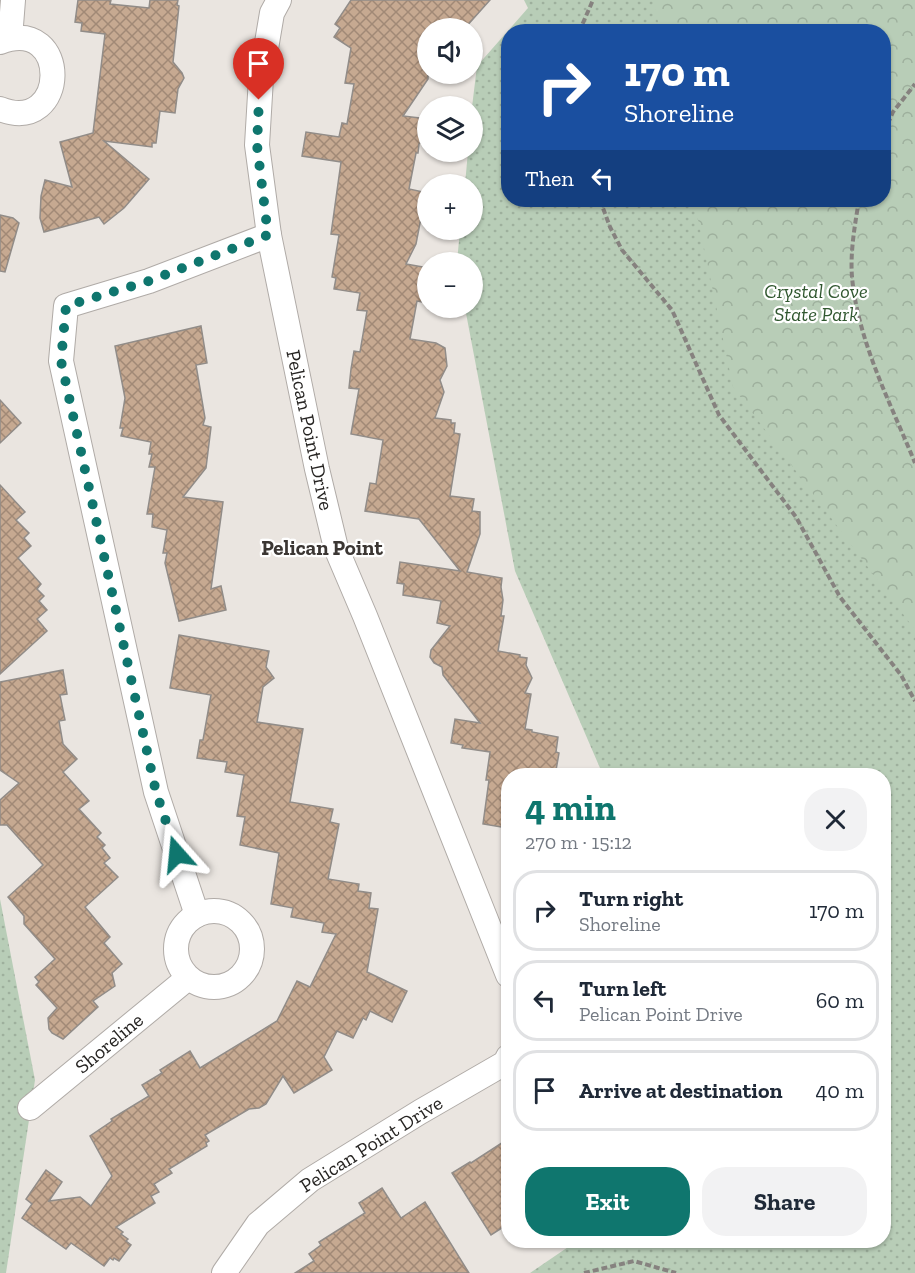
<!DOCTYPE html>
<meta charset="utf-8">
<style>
:root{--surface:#fff;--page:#f2f2f3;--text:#1f2937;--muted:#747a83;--line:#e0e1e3;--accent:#0f766e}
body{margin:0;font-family:"Zilla Slab",serif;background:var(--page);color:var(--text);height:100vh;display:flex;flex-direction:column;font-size:22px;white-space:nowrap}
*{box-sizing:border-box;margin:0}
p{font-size:20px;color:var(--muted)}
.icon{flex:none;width:33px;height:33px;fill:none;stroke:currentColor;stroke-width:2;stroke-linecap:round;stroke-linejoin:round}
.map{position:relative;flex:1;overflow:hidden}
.side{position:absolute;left:501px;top:768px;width:390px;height:480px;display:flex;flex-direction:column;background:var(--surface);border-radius:24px;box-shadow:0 2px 4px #0004}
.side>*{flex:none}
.top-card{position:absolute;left:501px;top:24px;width:390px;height:183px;border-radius:24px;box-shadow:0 2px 4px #0004;background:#1a4fa0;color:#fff;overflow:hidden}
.buttons{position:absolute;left:417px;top:18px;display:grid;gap:12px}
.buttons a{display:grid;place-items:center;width:66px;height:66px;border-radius:50%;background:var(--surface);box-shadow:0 2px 4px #0004;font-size:30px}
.pin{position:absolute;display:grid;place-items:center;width:51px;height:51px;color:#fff;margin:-62px -26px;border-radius:50% 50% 50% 0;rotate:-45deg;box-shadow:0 0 6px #0007}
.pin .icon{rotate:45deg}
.me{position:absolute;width:66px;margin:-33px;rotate:342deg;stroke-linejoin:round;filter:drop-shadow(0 0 4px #0008)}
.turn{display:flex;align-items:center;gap:21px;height:126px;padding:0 24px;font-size:27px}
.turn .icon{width:78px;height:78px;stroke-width:2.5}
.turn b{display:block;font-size:42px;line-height:51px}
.then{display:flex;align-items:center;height:57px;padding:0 24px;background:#0003;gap:12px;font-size:22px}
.round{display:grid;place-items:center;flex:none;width:63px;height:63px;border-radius:24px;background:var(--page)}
.headline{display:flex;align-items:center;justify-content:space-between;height:102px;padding:0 24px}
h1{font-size:36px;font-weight:800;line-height:45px;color:var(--accent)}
.primary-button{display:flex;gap:12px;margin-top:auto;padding:12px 24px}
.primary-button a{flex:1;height:69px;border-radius:24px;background:var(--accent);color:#fff;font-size:24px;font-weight:800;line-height:69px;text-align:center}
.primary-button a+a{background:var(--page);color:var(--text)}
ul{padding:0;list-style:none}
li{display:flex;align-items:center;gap:18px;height:81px;margin:0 12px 9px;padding:0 12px;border:3px solid var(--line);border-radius:24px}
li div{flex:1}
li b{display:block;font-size:22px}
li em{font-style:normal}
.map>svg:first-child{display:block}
.grass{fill:url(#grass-dots);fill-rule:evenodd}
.forest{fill:url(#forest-crowns)}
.building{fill:url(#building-cross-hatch);stroke:#918c88;stroke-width:1.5}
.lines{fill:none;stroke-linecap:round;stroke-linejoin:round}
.minor-casing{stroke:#b0aba7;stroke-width:26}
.path{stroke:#86827f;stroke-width:4;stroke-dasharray:6 3;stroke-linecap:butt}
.minor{stroke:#fff;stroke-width:24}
.route{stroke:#0f766e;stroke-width:10;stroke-dasharray:0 18}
.labels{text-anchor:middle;stroke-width:4.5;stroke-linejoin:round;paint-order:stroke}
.park-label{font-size:20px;font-style:italic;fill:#30572f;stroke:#fff}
.street-label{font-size:20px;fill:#262422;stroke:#fff}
.neighbourhood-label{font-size:21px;font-weight:bold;fill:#3b3633;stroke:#fff}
</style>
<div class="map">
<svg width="915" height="1273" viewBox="0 0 915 1273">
<defs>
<pattern id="grass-dots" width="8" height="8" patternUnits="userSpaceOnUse" patternTransform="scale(1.5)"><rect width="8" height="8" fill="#b8cdb7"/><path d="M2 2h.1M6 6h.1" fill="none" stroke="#9eb09d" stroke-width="1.8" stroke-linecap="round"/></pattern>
<pattern id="forest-crowns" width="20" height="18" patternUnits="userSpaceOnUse" patternTransform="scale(1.5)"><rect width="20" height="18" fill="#b8cdb7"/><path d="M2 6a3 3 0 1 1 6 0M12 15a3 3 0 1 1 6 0" fill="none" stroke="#9eb09d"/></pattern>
<pattern id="building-cross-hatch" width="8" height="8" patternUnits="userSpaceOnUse" patternTransform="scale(1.5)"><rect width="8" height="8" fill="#c6a991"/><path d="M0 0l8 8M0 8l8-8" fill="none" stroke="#a18976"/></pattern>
</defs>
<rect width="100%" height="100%" fill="#eae5e0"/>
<g class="grass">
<path d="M524 0H915V1273H530L577 1241 884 1240V776L603 775 515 571 465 308H472V262H457L460 230H472V184H465L468 152H472V107L477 66 528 8ZM508 32H884V200H508Z"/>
<path d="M0 899 35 1080 6 1273H0Z"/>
</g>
<path class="forest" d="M653 0H915V630L733 387 694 200H884V32L660 31Z"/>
<g class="building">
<path d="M78 0H111L110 4 149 8 150 0H178L177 5 179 6 173 62 182 73 184 78 178 89 175 113 160 111 156 143H152V147L104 141 149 179 124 208 104 224 99 217 44 232 40 218 41 196 45 180 72 187 60 142 93 133 105 34 81 31 82 23 75 22Z"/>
<path d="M351 0H490L465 28H428V79L403 116 428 119V136L419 144 418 153H416L409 189 428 193V219L421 218 416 244 406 264 428 268V303L417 301 410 339 436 343 445 348 447 366 440 380 444 392 435 418 451 420V423H455L454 433 460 434 450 496 474 499 472 511 480 512V534L467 572 502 578 501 587 503 600 501 616H504L498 651 520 655V657L527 658 526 665 532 678 525 693 531 694 525 729 532 730V732L558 737 556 752 559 753 555 776H508V828L483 824 489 780H486L490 752 462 748 463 745 451 743 455 719 480 723 449 683 443 675 442 667 434 663 430 657 431 650 450 626 437 623 441 601 403 595 404 584 397 583 400 562 460 571 419 519 365 511 370 483 376 484 383 440 351 434 359 389 349 388 351 369 354 351 360 352 367 311 357 310 360 293 334 289 336 278 332 277 339 235 331 234 341 162 302 156 306 132 339 137 342 123 347 124 354 84 345 83 351 48 334 37 340 28 335 24Z"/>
<path d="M0 215 13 218 19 223 5 272 0 271Z"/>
<path d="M201 326 207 363 196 365 205 418 203 425 211 427 206 468 183 497 223 502 211 589 221 586 226 610 179 621 165 563 167 553H163L167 530 152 527 153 514H147L155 467H149L152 454H149L151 442 121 436 123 428H120L125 398 115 346Z"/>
<path d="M0 400 21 423 0 443Z"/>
<path d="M0 485 25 512 16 520 29 533 24 538 31 546 18 558 41 584 37 589 44 596 39 601 47 610 37 619 47 631 0 674Z"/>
<path d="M179 635 269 651 266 667 274 678 263 687 257 722 303 729 290 802 333 809 330 822 339 824 328 879 359 884 358 891 371 893 369 908 378 909 367 972 407 991 392 1022 370 1011 366 1020 363 1018 353 1038 337 1031 324 1057 332 1070 294 1093 283 1076 266 1104 259 1108 249 1109 205 1135 209 1141 206 1143 207 1146 169 1169 172 1173 154 1184 159 1192 151 1196 155 1203 116 1227 123 1232 121 1234 128 1239 126 1241 131 1245 119 1261 114 1258 113 1260 110 1258 104 1266 71 1243 66 1249 22 1218 32 1204 26 1199 46 1170 62 1182 49 1201 80 1197 91 1206 112 1176 90 1136 112 1121 111 1119 149 1096 142 1085 162 1073 160 1070 190 1051 200 1068 277 1021 297 981 310 987 336 934 322 932 324 923 291 917 293 908 271 904 279 853 240 845 245 817 237 816 244 775 225 772 227 762 197 758 200 740H203L211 695 170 688Z"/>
<path d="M63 670 67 694 60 695 65 720 59 721 63 744 77 759 63 772 89 801 79 809 101 833 97 837 105 845 102 848 110 858 104 863 118 877 85 907 110 937 104 943 122 964 112 973 115 986 93 1001 98 1007 63 1039 52 1033 49 1029 48 1018 57 1008 36 985 39 982 35 977 55 959 24 924V916L8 897 43 865 7 825H0V800L19 783 0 770V682Z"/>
<path d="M508 1139V1224L491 1235 452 1173 470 1162 471 1163Z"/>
<path d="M382 1188 401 1218 425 1202 469 1273H295L314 1261 309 1254 321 1245 319 1242 365 1213 359 1203Z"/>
</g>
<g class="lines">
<g class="minor-casing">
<g id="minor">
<path d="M279 0 272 13 261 78 257 145 269 235 317 469 336 548 365 616 508 975"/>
<path d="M10 38 13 0"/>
<path d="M0 42C71 15 69 136 0 109"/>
<circle cx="214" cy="949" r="38"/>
<path d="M197 915 156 792 61 361 66 306 149 281 269 235"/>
<path d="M30 1108 188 978"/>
<path d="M224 1273 258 1224 310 1180 420 1112 505 1063 508 1057"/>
</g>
</g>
<g class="path">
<path d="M579 32 593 0"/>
<path d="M884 132 893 112 915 84"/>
<path d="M600 200 610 227 622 250 672 310 719 415 796 517 840 597 901 675 915 701"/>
<path d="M859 200C855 224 850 252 852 277 858 342 891 404 915 463"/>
<path d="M584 1273 634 1261 676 1273"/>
</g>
<use href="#minor" class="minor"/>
</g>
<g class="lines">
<path class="route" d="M177 854 156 792 61 361 66 306 149 281 268 235 257 145 259 100"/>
</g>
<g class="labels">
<g class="park-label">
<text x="816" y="298">Crystal Cove<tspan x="816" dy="23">State Park</tspan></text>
</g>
<g class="street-label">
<text transform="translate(310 430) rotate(78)" y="7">Pelican Point Drive</text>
<text transform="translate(109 1043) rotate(-40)" y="7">Shoreline</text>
<text transform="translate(371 1144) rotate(-32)" y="7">Pelican Point Drive</text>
</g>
<g class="neighbourhood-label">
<text x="322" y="555">Pelican Point</text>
</g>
</g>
</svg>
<div class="buttons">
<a><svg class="icon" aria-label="sound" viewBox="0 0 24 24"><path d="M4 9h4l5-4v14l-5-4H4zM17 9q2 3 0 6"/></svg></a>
<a><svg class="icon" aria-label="layers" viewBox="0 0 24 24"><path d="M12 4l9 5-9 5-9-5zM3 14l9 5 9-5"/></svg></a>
<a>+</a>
<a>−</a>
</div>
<div class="pin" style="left:259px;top:100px;background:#d93025"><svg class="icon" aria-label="arrive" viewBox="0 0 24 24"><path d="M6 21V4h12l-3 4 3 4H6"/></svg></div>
<svg class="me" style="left:177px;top:854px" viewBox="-20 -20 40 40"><path d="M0-17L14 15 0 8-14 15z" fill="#0f766e" stroke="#fff" stroke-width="4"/></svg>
<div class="top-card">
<div class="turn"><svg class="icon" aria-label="right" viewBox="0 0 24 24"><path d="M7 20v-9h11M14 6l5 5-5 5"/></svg><div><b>170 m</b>Shoreline</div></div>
<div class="then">Then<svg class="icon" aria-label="left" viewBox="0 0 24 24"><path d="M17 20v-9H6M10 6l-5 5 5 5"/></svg></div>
</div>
<section class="side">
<div class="headline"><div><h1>4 min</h1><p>270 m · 15:12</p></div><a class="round"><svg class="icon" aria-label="close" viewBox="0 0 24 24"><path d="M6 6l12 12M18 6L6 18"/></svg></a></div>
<ul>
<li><svg class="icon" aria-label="right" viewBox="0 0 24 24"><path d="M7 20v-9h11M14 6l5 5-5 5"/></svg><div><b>Turn right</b><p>Shoreline</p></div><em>170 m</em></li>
<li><svg class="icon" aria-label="left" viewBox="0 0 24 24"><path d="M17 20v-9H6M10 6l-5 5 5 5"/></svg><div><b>Turn left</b><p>Pelican Point Drive</p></div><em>60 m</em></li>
<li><svg class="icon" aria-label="arrive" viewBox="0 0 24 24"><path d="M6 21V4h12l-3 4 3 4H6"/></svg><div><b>Arrive at destination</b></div><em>40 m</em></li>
</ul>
<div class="primary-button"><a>Exit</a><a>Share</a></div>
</section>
</div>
